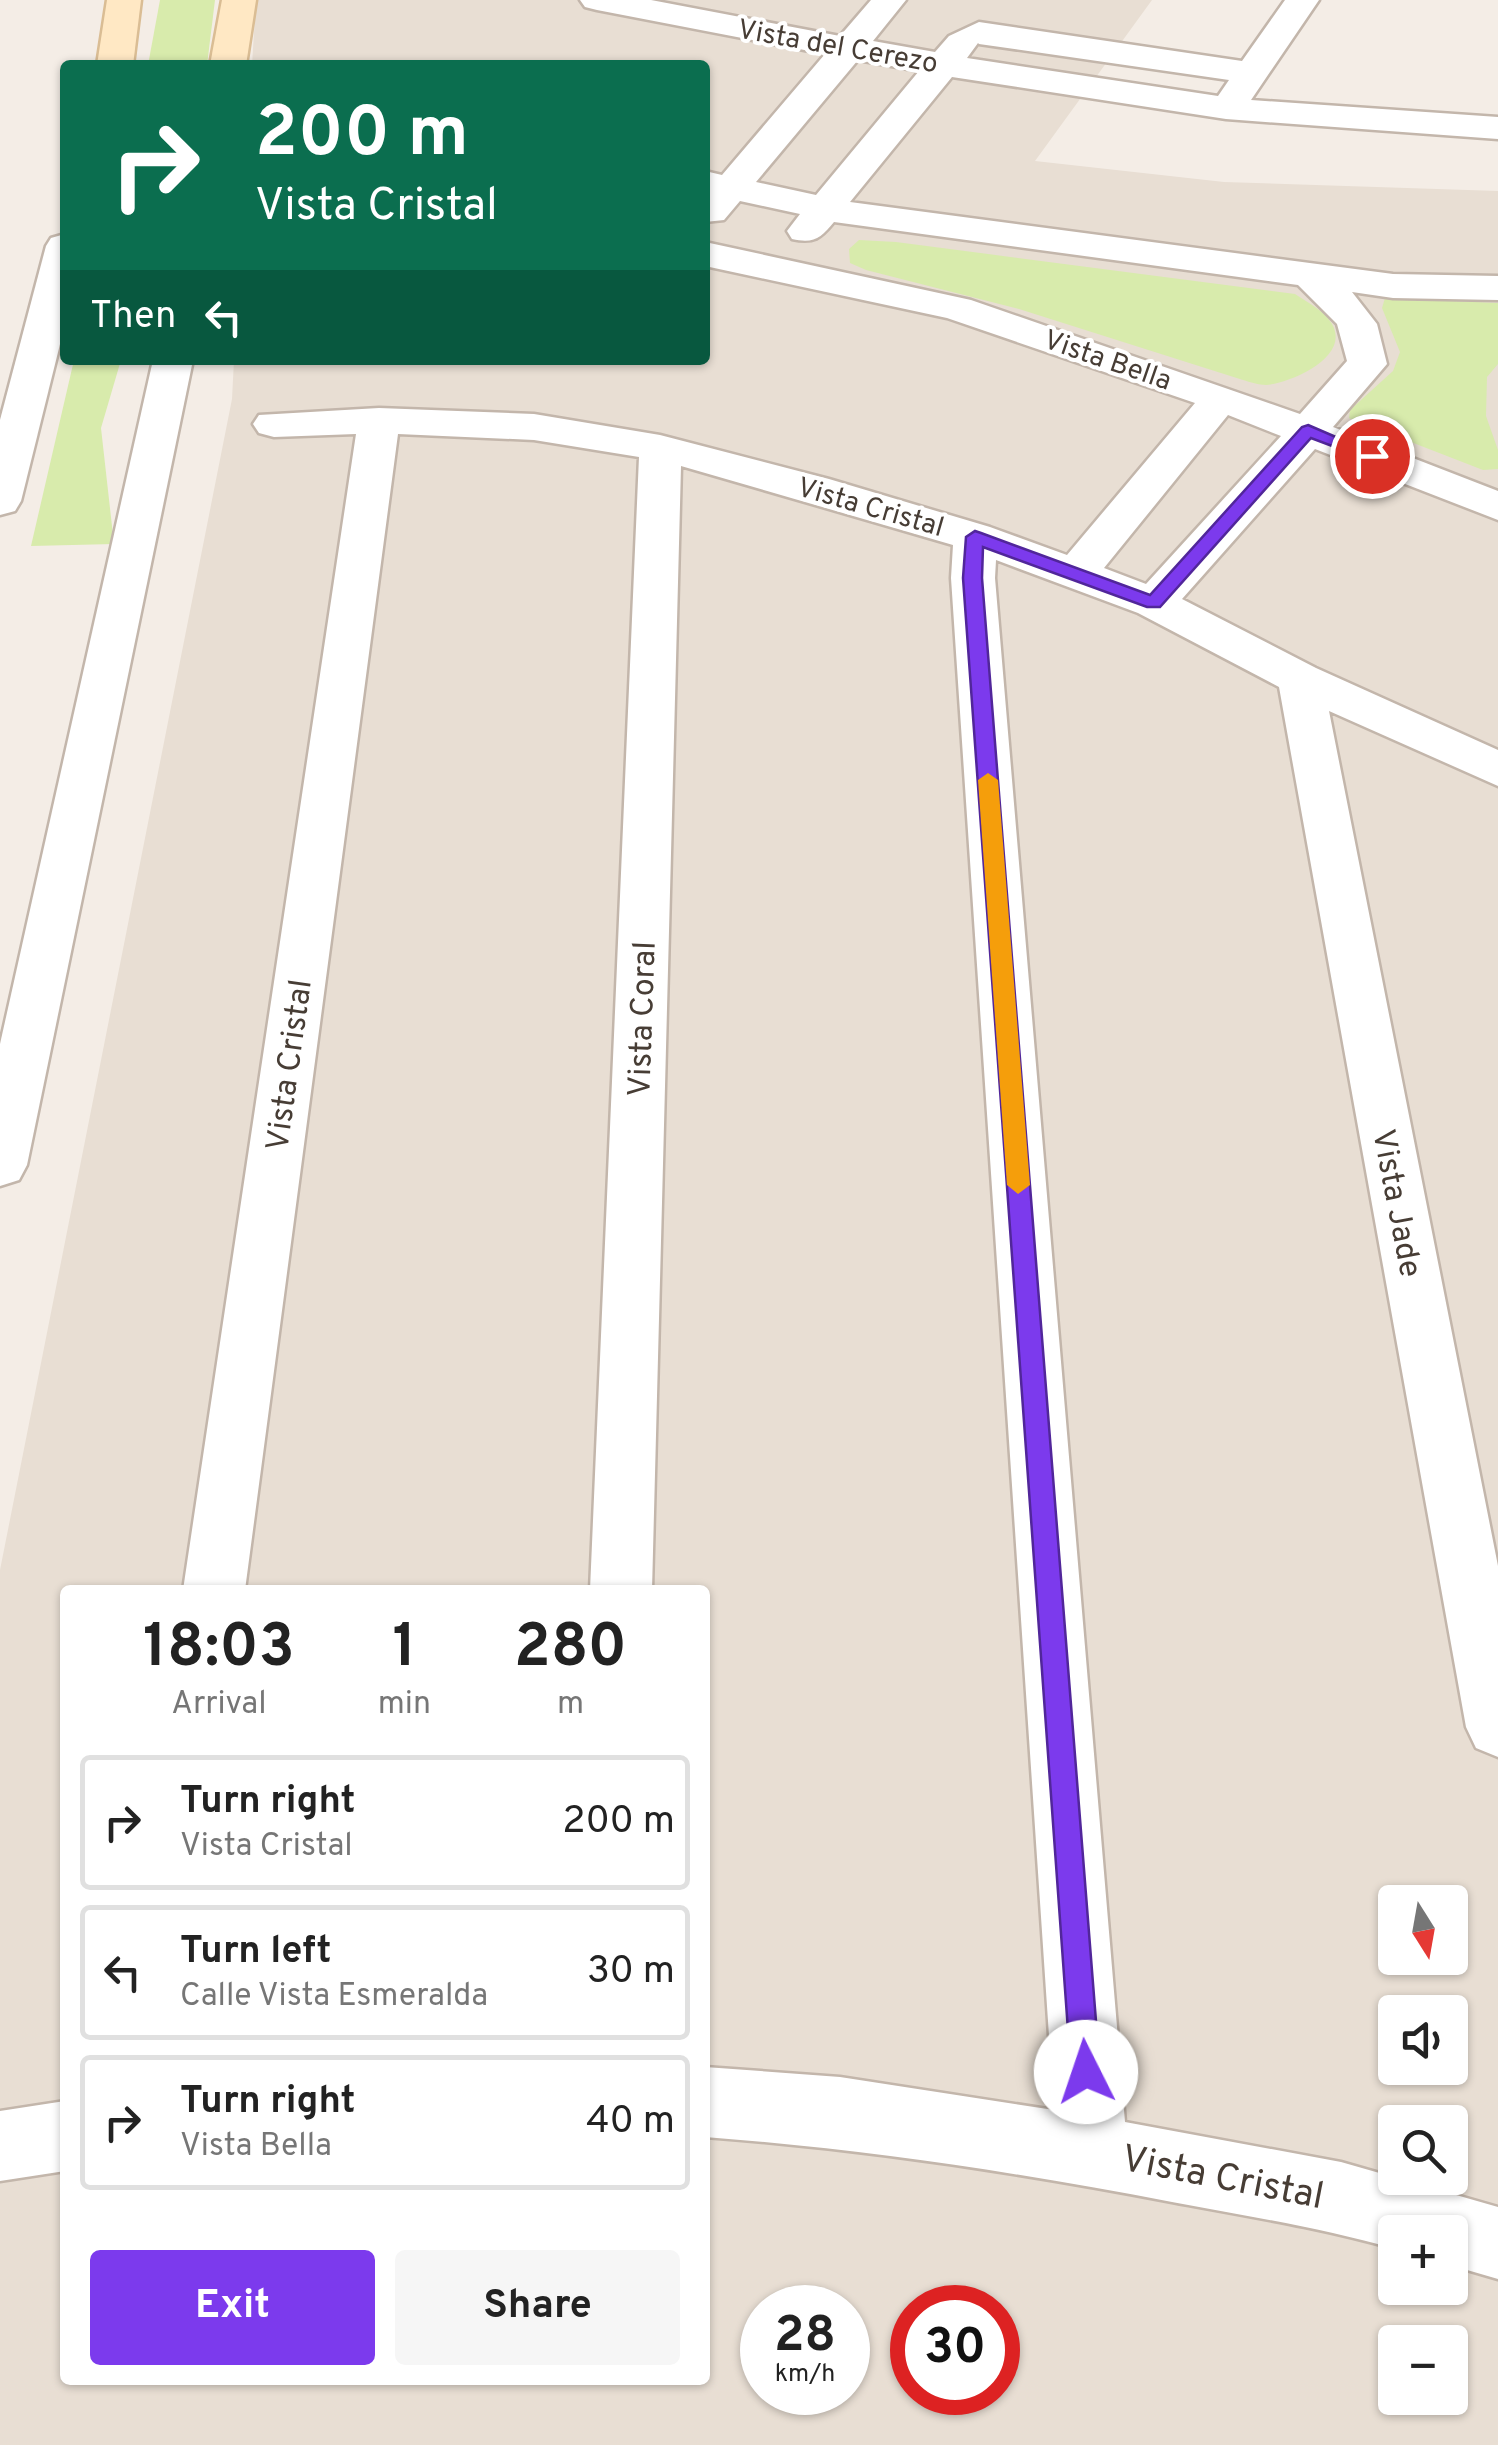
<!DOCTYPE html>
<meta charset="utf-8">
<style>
:root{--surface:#fff;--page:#f6f6f6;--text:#222;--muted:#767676;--line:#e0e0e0;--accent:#7c3aed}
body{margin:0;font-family:Overpass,sans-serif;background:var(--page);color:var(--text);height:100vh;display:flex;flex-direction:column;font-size:38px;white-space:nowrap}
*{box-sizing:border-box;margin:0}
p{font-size:32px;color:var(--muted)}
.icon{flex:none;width:55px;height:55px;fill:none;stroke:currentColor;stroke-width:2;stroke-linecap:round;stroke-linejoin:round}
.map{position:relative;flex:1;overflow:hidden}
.details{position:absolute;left:60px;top:1585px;width:650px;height:800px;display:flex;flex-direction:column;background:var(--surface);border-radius:10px;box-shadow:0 2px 8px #0004}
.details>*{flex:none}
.hud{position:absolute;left:60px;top:60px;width:650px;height:305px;border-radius:10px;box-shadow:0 2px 8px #0004;background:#0b6e4f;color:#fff;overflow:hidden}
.needle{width:65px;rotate:169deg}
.buttons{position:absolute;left:1378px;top:1885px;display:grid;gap:20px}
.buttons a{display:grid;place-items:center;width:90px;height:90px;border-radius:10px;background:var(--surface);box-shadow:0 2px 8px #0004;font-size:50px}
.speed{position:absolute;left:740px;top:2285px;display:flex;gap:20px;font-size:50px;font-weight:700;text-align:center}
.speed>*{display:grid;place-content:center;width:130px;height:130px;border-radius:50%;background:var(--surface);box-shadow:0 2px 8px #0004;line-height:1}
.speed small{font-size:25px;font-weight:400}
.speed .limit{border:15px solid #d22;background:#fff;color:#111}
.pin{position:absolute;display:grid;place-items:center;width:85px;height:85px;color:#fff;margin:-42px;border:5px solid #fff;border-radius:50%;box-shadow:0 2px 10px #0007}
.me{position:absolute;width:110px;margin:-55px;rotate:356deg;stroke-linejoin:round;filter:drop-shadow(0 0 8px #0008)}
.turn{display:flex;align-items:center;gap:35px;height:210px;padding:0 30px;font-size:45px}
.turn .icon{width:130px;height:130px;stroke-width:2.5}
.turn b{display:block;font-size:70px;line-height:85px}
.then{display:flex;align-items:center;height:95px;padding:0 30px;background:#0003;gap:20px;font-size:38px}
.eta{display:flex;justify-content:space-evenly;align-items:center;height:170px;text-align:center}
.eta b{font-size:60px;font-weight:700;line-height:70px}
.button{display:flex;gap:20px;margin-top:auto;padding:20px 30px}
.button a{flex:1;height:115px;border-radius:10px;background:var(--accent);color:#fff;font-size:40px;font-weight:700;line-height:115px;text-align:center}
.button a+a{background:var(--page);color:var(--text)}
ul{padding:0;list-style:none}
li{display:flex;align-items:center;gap:30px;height:135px;margin:0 20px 15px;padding:0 10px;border:5px solid var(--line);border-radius:10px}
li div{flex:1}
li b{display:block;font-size:38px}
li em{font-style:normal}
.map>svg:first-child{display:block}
.residential{fill:#e8ded3;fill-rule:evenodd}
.green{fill:#d8ebac}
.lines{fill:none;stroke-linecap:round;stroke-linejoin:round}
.street-casing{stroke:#c3b6ab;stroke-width:5}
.secondary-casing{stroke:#dabd94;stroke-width:5}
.street{fill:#fff;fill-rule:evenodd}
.secondary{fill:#ffe8c4;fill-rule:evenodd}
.route{fill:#7c3aed;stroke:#51269a;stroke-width:2.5}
.slow{fill:#f59e0b}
.labels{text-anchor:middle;stroke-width:8;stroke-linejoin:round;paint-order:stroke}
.far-street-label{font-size:28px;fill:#473d35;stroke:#fff}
.street-label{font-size:32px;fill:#473d35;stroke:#fff}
.near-street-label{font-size:38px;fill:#473d35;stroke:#fff}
</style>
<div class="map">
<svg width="1498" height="2445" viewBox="0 0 1498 2445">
<rect width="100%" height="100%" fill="#f4ede6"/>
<path class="residential" d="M256 0H1152L1035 161 1224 182 1498 191V2445H0V1570L232 399 234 360H705V65H252ZM65 1590H705V2380H65ZM1395 1902H1450V1958H1395ZM1395 2012H1450V2068H1395ZM1395 2122H1450V2178H1395ZM1395 2232H1450V2288H1395ZM762 2308H848V2392H762ZM912 2308H998V2392H912ZM1395 2342H1450V2398H1395Z"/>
<g class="green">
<path d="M160 0H215L207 65H148Z"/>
<path d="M859 240 896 242 1295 294C1308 303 1324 310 1332 324 1351 357 1291 383 1266 385 1259 385 1250 382 1243 380L1019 309 866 270 850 263 849 249Z"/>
<path d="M1385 298 1498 303V364L1487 377 1486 416 1498 450V469L1483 470 1349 418 1350 410 1393 371 1400 352 1382 308Z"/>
<path d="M74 360H121L101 428 114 544 31 546Z"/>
</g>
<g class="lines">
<g class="street-casing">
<g id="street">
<path d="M580 0H651L840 36 871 0H906L873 41 935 52 949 36 979 22 1242 61 1285 0H1319L1251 100 1498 117V139L1226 119 952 77 850 202 1393 274 1498 276V300L1393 298 1352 292 1377 324 1387 364 1333 427 1498 491V520L1315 449 1182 599 1316 668 1498 750V786L1329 711 1498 1566V1757L1476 1748 1466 1727 1279 687 1138 613 996 560 995 578 1125 2122 1341 2162 1498 2207V2279L1450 2265V2232H1395V2249C1322 2228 1247 2216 1172 2202 1017 2172 862 2149 705 2137V2067L840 2077 1054 2110 951 578 953 545 681 466 652 1590H590L639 457 534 440 398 434 245 1590H183L356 434 274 437 259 433 253 424 259 415 379 408 534 414 660 435 829 479 990 527 1067 555 1195 403 947 318 705 266V242L971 300 1300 414 1347 361 1337 324 1298 285 834 222C821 238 814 244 792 239L787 231 800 214 740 201 724 220 705 222V171L722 175 825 54 597 10 585 7ZM978 43 979 44 1229 80 1218 96 967 58ZM858 60 919 71 816 195 756 182ZM1228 415 1281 436 1146 584 1104 568Z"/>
<path d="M65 234V324L21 501 15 511 0 515V420L46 246 51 238Z"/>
<path d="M153 360H193L27 1165 19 1180 0 1186V1044Z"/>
<path d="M65 2101V2171L0 2181V2111Z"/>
</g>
</g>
<g class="secondary-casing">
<g id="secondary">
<path d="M107 0H141L133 65H97Z"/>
<path d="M222 0H256L246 65H210Z"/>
</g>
</g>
<use href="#street" class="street"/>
<use href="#secondary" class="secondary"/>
</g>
<path class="route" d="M1308 425 1380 456 1372 461 1311 438 1160 607H1147L983 547 982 578 1100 2072 1096 2083 1086 2087 1075 2083 1071 2072 963 578 966 537 975 531 981 533 1150 595 1302 427Z"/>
<path class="slow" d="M988 773 998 780 1030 1185 1018 1194 1007 1185 978 780Z"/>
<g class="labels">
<g class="far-street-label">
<text transform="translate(838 45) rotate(10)" y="10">Vista del Cerezo</text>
<text transform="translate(1108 359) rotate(19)" y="10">Vista Bella</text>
<text transform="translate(871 506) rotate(16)" y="10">Vista Cristal</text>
</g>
<g class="street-label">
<text transform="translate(641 1019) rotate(-88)" y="11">Vista Coral</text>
<text transform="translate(288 1065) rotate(-82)" y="11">Vista Cristal</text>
<text transform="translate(1398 1203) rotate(79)" y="11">Vista Jade</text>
</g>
<g class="near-street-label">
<text transform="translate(1223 2176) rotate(11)" y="13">Vista Cristal</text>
</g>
</g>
</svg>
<div class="buttons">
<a><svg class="needle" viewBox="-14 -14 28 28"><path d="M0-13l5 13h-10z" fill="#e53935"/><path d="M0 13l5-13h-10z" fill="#767676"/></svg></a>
<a><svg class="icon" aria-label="sound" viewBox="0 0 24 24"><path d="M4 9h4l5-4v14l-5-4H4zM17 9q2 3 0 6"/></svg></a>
<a><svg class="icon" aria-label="search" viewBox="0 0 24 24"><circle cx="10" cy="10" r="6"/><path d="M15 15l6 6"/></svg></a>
<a>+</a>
<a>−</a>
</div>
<div class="speed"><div>28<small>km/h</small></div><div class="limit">30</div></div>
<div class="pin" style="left:1372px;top:456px;background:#d93025"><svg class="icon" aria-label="arrive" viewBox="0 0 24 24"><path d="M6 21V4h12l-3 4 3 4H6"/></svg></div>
<svg class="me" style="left:1086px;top:2072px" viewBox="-20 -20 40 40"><circle r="19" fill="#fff"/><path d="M0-13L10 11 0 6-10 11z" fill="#7c3aed"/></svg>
<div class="hud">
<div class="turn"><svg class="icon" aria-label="right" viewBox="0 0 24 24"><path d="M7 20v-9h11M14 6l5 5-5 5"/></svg><div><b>200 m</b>Vista Cristal</div></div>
<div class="then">Then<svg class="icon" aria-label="left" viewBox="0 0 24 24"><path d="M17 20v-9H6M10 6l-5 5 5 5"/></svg></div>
</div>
<section class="details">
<div class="eta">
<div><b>18:03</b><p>Arrival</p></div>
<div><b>1</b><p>min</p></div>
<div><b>280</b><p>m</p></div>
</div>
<ul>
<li><svg class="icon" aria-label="right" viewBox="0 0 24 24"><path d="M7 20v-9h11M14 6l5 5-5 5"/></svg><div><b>Turn right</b><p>Vista Cristal</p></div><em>200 m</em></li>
<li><svg class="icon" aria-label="left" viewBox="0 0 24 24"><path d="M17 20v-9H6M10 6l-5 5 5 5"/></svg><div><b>Turn left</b><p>Calle Vista Esmeralda</p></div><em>30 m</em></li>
<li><svg class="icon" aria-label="right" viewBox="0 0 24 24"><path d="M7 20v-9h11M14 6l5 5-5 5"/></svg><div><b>Turn right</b><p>Vista Bella</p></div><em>40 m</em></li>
</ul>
<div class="button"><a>Exit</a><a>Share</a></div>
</section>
</div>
